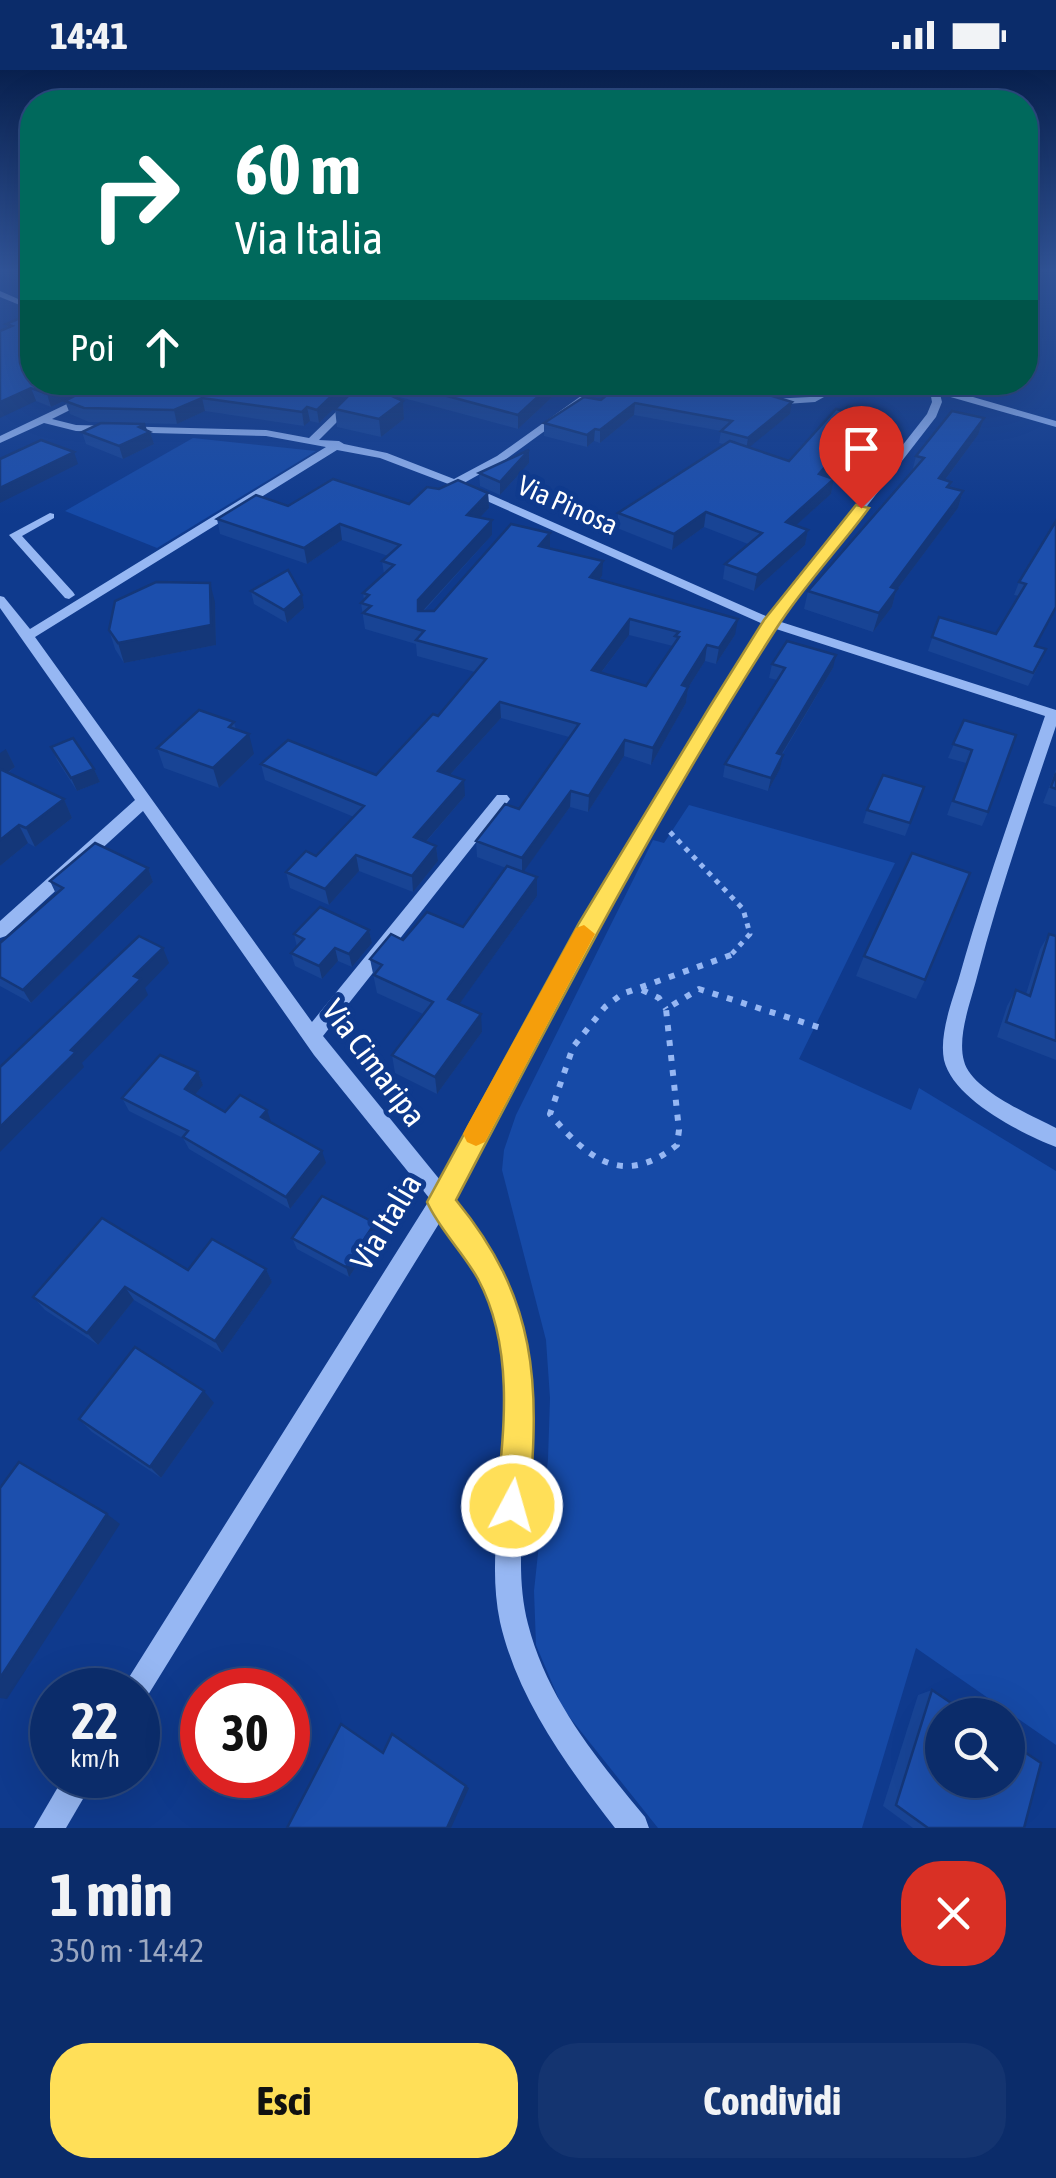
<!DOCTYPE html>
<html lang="it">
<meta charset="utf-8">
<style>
:root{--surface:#0b2c6a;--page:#143470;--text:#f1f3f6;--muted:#9aa7c1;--line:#2b487e;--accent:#ffdf58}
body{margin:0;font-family:"Asap Condensed",sans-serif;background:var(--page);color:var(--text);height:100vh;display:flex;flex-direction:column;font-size:38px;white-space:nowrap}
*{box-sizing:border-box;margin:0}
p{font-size:32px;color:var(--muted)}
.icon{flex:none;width:55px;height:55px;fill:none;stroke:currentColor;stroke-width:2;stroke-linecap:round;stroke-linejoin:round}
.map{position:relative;height:1758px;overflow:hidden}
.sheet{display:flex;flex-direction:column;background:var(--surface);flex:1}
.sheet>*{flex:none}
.top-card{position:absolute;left:20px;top:20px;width:1018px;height:305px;border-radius:40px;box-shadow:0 10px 40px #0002,0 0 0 2px var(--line);background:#00695c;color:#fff;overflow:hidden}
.controls{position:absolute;left:925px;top:1628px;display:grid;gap:20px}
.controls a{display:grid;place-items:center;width:100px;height:100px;border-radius:50%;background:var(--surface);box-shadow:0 10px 40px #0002,0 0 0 2px var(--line);font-size:50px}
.speed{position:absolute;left:30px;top:1598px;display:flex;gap:20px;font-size:50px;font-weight:700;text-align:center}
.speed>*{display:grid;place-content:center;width:130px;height:130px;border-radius:50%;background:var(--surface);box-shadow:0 10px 40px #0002,0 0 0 2px var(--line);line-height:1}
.speed small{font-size:25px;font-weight:400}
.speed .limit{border:15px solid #d22;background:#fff;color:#111}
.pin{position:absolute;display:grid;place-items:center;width:85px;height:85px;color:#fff;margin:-102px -42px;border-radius:50% 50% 50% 0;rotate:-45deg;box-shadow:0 0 10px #0007}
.pin .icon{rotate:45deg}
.me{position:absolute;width:110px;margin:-55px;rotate:6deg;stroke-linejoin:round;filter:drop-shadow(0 0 8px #0008)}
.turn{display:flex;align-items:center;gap:35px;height:210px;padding:0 50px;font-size:45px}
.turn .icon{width:130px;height:130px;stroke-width:2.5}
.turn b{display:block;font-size:70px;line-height:85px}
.then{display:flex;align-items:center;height:95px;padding:0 50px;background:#0003;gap:20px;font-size:38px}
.round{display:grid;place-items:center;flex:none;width:105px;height:105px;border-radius:40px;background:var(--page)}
.headline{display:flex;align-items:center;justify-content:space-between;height:170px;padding:0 50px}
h1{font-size:60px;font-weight:700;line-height:75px}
.cta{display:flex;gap:20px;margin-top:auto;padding:20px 50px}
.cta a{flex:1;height:115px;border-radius:40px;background:var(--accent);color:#111;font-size:40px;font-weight:700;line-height:115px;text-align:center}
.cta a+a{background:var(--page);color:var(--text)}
.status{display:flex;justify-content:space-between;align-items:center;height:70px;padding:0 50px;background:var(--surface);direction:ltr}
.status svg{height:28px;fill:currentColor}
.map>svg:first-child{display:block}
.green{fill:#164aa7}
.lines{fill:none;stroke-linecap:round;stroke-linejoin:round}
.path-far1{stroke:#96b7f3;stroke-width:5;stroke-dasharray:5 6;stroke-linecap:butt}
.path{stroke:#96b7f3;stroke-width:6;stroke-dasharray:6 9;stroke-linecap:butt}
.minor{fill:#96b7f3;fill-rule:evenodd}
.wall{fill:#184495;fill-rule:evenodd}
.shaded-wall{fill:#143779}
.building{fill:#1c4fad;stroke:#143779;stroke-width:2.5;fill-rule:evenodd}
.route{fill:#ffdf58;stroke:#a69139;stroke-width:2.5}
.slow{fill:#f59e0b}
.labels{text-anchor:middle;stroke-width:10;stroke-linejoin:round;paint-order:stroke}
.far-street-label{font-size:28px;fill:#fff;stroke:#0f3a8d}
.street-label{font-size:32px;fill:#fff;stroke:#0f3a8d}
</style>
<div class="status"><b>14:41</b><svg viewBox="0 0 49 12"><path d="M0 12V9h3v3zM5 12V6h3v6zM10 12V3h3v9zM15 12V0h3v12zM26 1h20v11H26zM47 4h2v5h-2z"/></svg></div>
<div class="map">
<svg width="1056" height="1758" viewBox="0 0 1056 1758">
<rect width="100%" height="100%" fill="#0f3a8d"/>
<g class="green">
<path d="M193 368 316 381 157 478 65 441Z"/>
<path d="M689 735 895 793 799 989 911 1040 919 1018 1056 1101V1675L916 1578 862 1758H658L563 1639 536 1575 534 1521 548 1389 550 1328 546 1270 502 1100 504 1080 516 1045 653 770 664 773Z"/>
</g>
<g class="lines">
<path class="path-far1" d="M670 762 743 839 750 864 729 887"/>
<g class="path">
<path d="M731 885 622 924 605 937 573 977 550 1044C588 1089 623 1118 677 1075L679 1060 666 939 699 919 821 958"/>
<path d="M642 920 659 928 666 939"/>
</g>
<g class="minor">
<path d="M0 221 32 235V240L0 227Z"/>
<path d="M113 312H126L52 349 76 355 266 360 309 368 367 312H377L319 370 339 371 344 374 387 383 454 409 497 386 595 316 610 312 648 313V317L645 318 616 317 601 320 505 390 464 413 768 547 927 344 932 332 930 321 905 312H921L1056 351V357L940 324 942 332 936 347 778 551 1056 640V656C1028 739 999 822 977 907 971 931 957 966 964 991 971 1020 1031 1045 1056 1058V1077C1022 1064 953 1029 944 990 939 965 952 931 959 908 984 819 1015 733 1045 646L773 558 594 861 453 1127C524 1224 540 1292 527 1411 522 1459 516 1507 528 1554 547 1629 597 1689 645 1747L649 1758H615C567 1696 518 1630 500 1552 490 1504 497 1456 503 1407 516 1294 507 1241 443 1147L145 1630 138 1633V1620H121L430 1129 314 985 143 741 6 866 0 868V851L135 730 0 538V526L4 527 30 559 326 377 266 366 76 361 44 353 0 373V366ZM337 380 380 388 451 415 763 554 581 853 440 1110 323 966 507 733 510 729 507 725H497L312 952 35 567Z"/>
<path d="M839 312H851L815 332 770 335 765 332 770 329 810 327Z"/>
<path d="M50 443 54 444V448L22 466 73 522 75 525 69 529 65 528 9 465Z"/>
<path d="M65 1705H97L66 1758H34Z"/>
</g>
</g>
<g class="wall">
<path d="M0 199H32V215L0 205Z"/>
<path d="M32 243V312H349L350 323 319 353 310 351 304 356 205 341 177 354 89 352 70 344 65 331 67 330 51 337 36 331 6 254Z"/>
<path d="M362 312H383L384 323 403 331 404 349 381 367 337 357 335 339Z"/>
<path d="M394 312H565V315L518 359 396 326Z"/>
<path d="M678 312H800L778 324Z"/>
<path d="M601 330 792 332 790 344 749 377 789 391 869 355 826 407 834 409 831 424 796 455 808 460 805 475 754 521 723 509 725 494 748 474 704 457 672 480 617 458 618 443 724 374 719 373 721 361 634 345 600 373 594 371 587 377 544 366V353Z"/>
<path d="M984 348 978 365 945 410 949 417 963 421 958 438 896 521 892 537 873 562 804 539 808 521 912 402 916 386Z"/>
<path d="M147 360 150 362 154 374 123 389 86 374 82 362Z"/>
<path d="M529 393 500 425 480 416 479 403Z"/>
<path d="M439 419 488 423 489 438 480 447 492 465 424 541H434L550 478 602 506 600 509 735 565 716 594 705 591 688 618 686 633 651 695 624 686 588 742 570 737 523 802 537 826 459 934 482 962 437 1024 395 1003 392 985 423 944 377 923 370 889 403 870 463 857 506 798 477 787 476 771 519 739 569 667 501 648 450 705 465 726 426 772 436 776 438 791 413 822 359 801 329 835 290 818 286 802 316 786 354 747 265 710 261 694 376 705 438 646 475 602 417 586 416 574 365 559 361 533 364 530 363 523 384 504 382 491 388 486 342 470 307 494 220 464 217 449 288 436 409 434ZM629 565 673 576 646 616 601 603Z"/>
<path d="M1056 451 1036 576 1040 593 1028 616 928 581 939 547 996 564 1019 526 1014 525 1019 512Z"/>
<path d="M251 521 304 538 287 553 254 534Z"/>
<path d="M215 532 216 575 124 593 115 579 109 560Z"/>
<path d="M772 594 833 598 782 685 780 699 768 721 723 707 725 694 777 610 769 608Z"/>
<path d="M964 650 988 742 982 756 947 745 966 693 948 688Z"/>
<path d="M234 652 236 660 254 684 219 718 164 698 157 678Z"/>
<path d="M51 677 94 699 100 712 77 721 57 690Z"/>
<path d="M6 679 15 697 8 703 64 729 72 748 35 777 28 773 0 796Z"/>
<path d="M1056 699V737L1043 733Z"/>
<path d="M924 717 905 766 863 753 867 740Z"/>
<path d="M148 798 153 812 31 933 0 916V873L56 824 50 811Z"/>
<path d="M369 860 372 873 352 897 338 891 322 909 295 896 291 883 297 877 294 864Z"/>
<path d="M1049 864 1056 865V990L997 967 1007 936 1016 920 1026 924 1040 879Z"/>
<path d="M864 886 925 910 916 929 856 906Z"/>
<path d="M198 1002 203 1015 195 1025 225 1042 271 1052 326 1093 290 1139 189 1079 183 1068 129 1041 122 1028Z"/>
<path d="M378 1164 349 1207 297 1179 292 1168Z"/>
<path d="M266 1199 272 1212 222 1283 134 1230 98 1275 45 1240 33 1227 188 1200Z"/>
<path d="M214 1333 161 1408 92 1362 79 1349Z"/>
<path d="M932 1620 1024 1758H913L883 1736 918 1625Z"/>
</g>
<g class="shaded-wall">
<path d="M71 312H104L51 337 47 324Z"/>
<path d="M339 312H349L350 323 319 353 317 340Z"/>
<path d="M554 312H565V315L518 359V345Z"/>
<path d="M780 312H800L778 324Z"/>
<path d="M31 318 36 331 0 348V332Z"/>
<path d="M202 328 205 341 177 354 174 340Z"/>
<path d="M403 331 404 349 381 367 379 349Z"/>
<path d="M792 332 790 344 746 380 748 368Z"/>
<path d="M635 333 634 345 600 373V360Z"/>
<path d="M307 337 310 351 304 356 302 342Z"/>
<path d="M873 341 869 355 816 420 819 404Z"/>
<path d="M984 348 978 365 933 426 939 408Z"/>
<path d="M145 354 148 363 150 362 154 374 123 389 119 376 139 357Z"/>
<path d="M595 359 594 371 587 377V365Z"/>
<path d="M529 380V393L500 425V412Z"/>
<path d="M74 382 78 394 0 433V418Z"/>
<path d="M834 409 831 424 783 467 786 452Z"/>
<path d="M963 421 958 438 896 521 892 537 873 562 879 543 891 517Z"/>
<path d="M488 423 489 438 468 460 467 445Z"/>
<path d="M706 442 704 457 672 480 674 464Z"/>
<path d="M492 450V465L419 545V557L418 530Z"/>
<path d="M340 454 342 470 307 494 304 478Z"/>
<path d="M808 460 805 475 754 521 757 505Z"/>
<path d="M550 463V478L539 476Z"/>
<path d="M603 491 602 506 590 522V507Z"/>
<path d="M210 513 215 532 216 575 124 593 118 573Z"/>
<path d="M302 525 304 538 287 553 284 540Z"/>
<path d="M630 549 629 565 591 616 592 600Z"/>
<path d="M738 549 735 565 716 594 719 578Z"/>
<path d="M707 575 705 591 688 618 686 633 651 695 653 678 682 615Z"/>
<path d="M836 585 833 598 774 697 777 683Z"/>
<path d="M500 632 501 648 439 717 438 701Z"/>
<path d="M249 664 254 684 219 718 213 698Z"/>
<path d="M625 670 624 686 588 742 589 726Z"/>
<path d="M6 679 15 697 0 708V683Z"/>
<path d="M783 685 780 699 768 721 771 708Z"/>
<path d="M94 699 100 712 77 721 71 708Z"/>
<path d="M464 710 465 726 416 783 414 767Z"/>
<path d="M571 721 570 737 522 804V788Z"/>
<path d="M64 729 72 748 35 777 26 758Z"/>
<path d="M19 755 28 773 0 796V770Z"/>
<path d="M436 776 438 791 413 822 412 806Z"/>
<path d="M356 785 359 801 329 835 325 819Z"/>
<path d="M148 798 153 812 31 933 23 920Z"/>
<path d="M537 807V826L450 947 448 929Z"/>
<path d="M369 860 372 873 352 897 349 884Z"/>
<path d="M163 878 169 893 145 918 148 925 82 993 84 997 0 1082V1057L71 980 134 906Z"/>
<path d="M335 878 338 891 322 909 319 896Z"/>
<path d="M481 944 482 962 437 1024 435 1007Z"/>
<path d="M198 1002 203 1015 190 1031 185 1019Z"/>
<path d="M267 1040 271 1052 265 1059 261 1047Z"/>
<path d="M322 1081 326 1093 290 1139 286 1127Z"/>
<path d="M375 1153 378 1164 349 1207 346 1197Z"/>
<path d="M266 1199 272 1212 222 1283 215 1271Z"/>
<path d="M125 1217 134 1230 98 1275 87 1263Z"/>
<path d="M204 1321 214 1333 161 1408 150 1397Z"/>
<path d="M107 1444 120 1454 7 1629 0 1628V1608Z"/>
<path d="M466 1716 469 1718 451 1758H447Z"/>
</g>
<g class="building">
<path d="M14 199H32V204Z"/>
<path d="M32 243V312H71L47 324 31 318 0 332V261L12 256 6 254Z"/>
<path d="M101 312H346L317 340 307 337 302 342 202 328 174 340 84 338 65 331Z"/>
<path d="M362 312H382L379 320 403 331 379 349 335 339Z"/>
<path d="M395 312H554L518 345Z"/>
<path d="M622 312H667L769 325 792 332 748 368 721 361 732 351 635 333 600 360 595 359 587 365 544 353 584 327 601 330Z"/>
<path d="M848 336 873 341 819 404 834 409 786 452 808 460 757 505 725 494 762 463 706 442 674 464 618 443 730 371 789 391 836 339 844 341Z"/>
<path d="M952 341 984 348 939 408 951 412 947 417 963 421 891 517 897 519 879 543 808 521 924 388 916 386Z"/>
<path d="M101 353 145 354 139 357 150 362 119 376 82 362Z"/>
<path d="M41 370 74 382 0 418V389Z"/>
<path d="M529 380 500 412 479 403Z"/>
<path d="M333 409 409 434 427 417 439 419 458 410 488 423 467 445 492 450 418 530V541H434L511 454 550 463 539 476 603 491 590 507 738 549 719 578 707 575 682 615 688 617 653 678 625 670 589 726 571 721 522 788 476 771 505 734 519 739 579 654 500 632 438 701 464 710 414 767 436 776 412 806 356 785 325 819 286 802 306 781 316 786 364 736 261 694 288 670 376 705 433 644 438 646 486 589 416 570 424 561 363 543 371 536 361 533 369 525 363 523 394 495 382 491 400 475 340 454 304 478 217 449 256 425 288 436ZM630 549 679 562 675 566 679 567 646 616 592 600Z"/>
<path d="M1056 451V537L1035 576 1046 579 1033 603 932 567 939 547 996 564 1026 514 1019 512Z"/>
<path d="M288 500 302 525 284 540 251 521Z"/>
<path d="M156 512 210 513 211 555 118 573 109 560 115 531Z"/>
<path d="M787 571 836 585 777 683 783 685 771 708 725 694 785 598 772 594Z"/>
<path d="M199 640 234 652 229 657 249 664 213 698 157 678Z"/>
<path d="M964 650 1016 665 988 742 953 731 972 680 953 674Z"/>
<path d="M73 668 94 699 71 708 51 677Z"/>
<path d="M0 699 64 729 26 758 19 755 0 770Z"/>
<path d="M1056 703V719L1051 717Z"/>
<path d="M883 705 924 717 910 753 867 740Z"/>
<path d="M95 773 148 798 23 920 0 907V873L63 818 50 811Z"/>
<path d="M912 783 970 803 925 910 864 886Z"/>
<path d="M507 796 537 807 448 929 481 944 435 1007 392 985 433 932 374 905 382 895 370 889 391 864 403 870 427 842 463 857Z"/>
<path d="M320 837 369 860 349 884 335 878 319 896 291 883 304 869 294 864Z"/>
<path d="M1049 864 1056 866V971L1006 952 1016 920 1030 926Z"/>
<path d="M139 866 163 878 134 906 141 909 71 980 76 982 0 1057V997Z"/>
<path d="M160 985 198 1002 185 1019 225 1042 240 1025 267 1040 261 1047 322 1081 286 1127 183 1067 188 1061 122 1028Z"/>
<path d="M322 1126 375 1153 346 1197 292 1168Z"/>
<path d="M102 1148 188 1200 212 1169 266 1199 215 1271 125 1217 87 1263 33 1227Z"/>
<path d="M135 1277 204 1321 150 1397 79 1349Z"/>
<path d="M19 1392 107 1444 0 1608V1418Z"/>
<path d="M932 1620 969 1645H942V1710H1008V1671L1041 1693 1024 1758H928L896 1735Z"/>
<path d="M341 1654 383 1683 392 1664 466 1716 447 1758H287Z"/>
</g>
<linearGradient id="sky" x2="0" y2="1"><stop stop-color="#08204e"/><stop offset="0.45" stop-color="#31559a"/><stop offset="1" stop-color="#31559a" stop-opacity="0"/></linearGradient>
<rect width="1056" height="445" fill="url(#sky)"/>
<path class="route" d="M856 435 869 438C839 479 803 516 776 559 658 742 557 937 456 1130 538 1230 540 1313 529 1436L524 1448 512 1453 501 1448 496 1436C504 1362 515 1278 478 1209 463 1182 439 1159 427 1132L579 853 709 638 764 550Z"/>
<path class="slow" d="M584 855 595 864 485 1072 476 1076 467 1072 463 1064 467 1056 576 858Z"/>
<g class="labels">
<g class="far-street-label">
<text transform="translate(568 435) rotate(24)" y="10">Via Pinosa</text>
</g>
<g class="street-label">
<text transform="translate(374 993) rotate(53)" y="11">Via Cimaripa</text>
<text transform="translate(386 1152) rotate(-59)" y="11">Via Italia</text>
</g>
</g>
</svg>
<div class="controls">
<a><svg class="icon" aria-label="search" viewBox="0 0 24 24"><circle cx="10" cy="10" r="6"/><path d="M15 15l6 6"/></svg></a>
</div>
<div class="speed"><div>22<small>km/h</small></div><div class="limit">30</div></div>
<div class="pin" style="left:861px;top:438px;background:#d93025"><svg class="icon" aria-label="arrive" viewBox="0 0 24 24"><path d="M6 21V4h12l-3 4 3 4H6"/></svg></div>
<svg class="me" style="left:512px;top:1436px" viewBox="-20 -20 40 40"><circle r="17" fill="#ffdf58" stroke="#fff" stroke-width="3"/><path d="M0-11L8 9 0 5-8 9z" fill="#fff"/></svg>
<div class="top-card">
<div class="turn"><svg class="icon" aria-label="right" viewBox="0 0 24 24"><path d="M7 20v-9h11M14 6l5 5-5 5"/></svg><div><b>60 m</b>Via Italia</div></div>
<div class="then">Poi<svg class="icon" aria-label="ahead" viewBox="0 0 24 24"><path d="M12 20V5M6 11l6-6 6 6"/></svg></div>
</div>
</div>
<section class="sheet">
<div class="headline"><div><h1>1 min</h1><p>350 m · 14:42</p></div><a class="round" style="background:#d93025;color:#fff"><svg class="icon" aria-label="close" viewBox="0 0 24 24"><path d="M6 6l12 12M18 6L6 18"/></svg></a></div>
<div class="cta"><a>Esci</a><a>Condividi</a></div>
</section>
